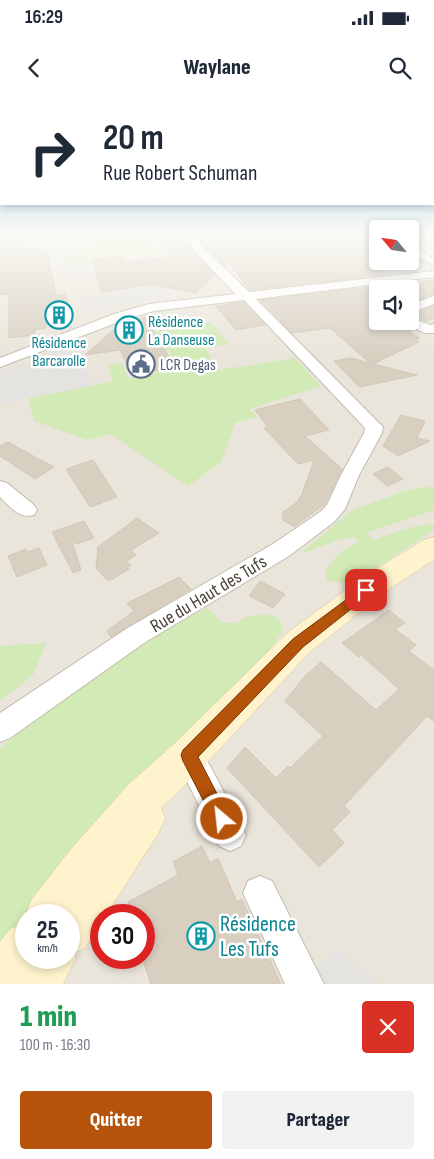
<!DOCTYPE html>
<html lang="fr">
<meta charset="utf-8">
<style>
:root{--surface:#fff;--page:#f2f2f3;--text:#1f2937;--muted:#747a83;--accent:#b45309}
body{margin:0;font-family:"Sofia Sans Condensed",sans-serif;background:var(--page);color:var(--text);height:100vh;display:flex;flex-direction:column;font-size:19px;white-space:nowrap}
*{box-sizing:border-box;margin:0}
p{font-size:16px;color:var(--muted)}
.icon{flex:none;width:28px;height:28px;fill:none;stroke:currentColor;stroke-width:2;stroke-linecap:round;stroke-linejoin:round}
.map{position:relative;height:884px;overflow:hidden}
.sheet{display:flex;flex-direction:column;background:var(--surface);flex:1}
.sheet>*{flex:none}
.banner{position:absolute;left:0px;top:0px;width:435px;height:105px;box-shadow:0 2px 8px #0003;background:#fff;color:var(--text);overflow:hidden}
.needle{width:32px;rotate:299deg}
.tools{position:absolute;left:369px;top:120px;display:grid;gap:10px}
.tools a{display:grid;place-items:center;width:50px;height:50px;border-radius:5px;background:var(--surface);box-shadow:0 2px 8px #0003;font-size:25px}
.speed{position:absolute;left:15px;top:804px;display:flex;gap:10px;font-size:25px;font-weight:700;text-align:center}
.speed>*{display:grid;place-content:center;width:65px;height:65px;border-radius:50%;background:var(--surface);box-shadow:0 2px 8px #0003;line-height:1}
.speed small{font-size:12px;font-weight:400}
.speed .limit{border:8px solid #d22;background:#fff;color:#111}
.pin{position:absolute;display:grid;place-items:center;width:42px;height:42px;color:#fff;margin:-21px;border-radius:10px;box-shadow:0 2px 8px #0006}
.me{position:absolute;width:55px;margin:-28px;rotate:332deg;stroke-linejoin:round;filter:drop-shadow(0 0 4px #0008)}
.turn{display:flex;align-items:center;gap:18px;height:105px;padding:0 20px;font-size:22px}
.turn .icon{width:65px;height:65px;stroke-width:2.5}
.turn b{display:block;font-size:35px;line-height:42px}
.round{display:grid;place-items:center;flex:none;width:52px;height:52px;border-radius:5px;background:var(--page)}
.summary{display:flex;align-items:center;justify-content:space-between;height:85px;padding:0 20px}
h1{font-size:30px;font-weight:800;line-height:38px;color:#1e9e55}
.action{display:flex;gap:10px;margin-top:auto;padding:10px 20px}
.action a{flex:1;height:58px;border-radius:5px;background:var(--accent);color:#fff;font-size:20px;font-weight:800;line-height:58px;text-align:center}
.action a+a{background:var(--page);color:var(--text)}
.status{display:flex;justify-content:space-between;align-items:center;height:35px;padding:0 25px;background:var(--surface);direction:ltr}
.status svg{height:14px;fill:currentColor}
header{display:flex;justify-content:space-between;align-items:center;height:65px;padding:0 20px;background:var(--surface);font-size:22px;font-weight:800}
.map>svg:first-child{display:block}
.residential{fill:#eae5da;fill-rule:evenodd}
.green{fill:#d2eab5}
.parking{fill:#e5e3e0}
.building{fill:#d8cfc1;stroke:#d3c7b4}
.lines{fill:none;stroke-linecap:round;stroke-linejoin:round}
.street-casing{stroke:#c2bbae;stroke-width:2}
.secondary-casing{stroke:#d6c79b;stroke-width:1}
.street{fill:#fff;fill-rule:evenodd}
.secondary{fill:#fff3cd;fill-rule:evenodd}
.route{fill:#b45309;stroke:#753606}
.labels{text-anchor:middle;stroke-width:5;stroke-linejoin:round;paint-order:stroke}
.far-culture-label{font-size:16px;fill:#0d838f;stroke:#fff;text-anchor:start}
.far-service-label{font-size:16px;fill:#4e5e75;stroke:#fff;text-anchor:start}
.street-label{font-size:19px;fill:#4b4439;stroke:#fff}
.near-culture-label{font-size:22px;fill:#0d838f;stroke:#fff;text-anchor:start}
</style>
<div class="status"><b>16:29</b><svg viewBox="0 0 49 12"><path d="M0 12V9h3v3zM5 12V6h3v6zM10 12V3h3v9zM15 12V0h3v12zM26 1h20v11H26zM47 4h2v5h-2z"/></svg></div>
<header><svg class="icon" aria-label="back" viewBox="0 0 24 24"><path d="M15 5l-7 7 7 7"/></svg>Waylane<svg class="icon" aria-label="search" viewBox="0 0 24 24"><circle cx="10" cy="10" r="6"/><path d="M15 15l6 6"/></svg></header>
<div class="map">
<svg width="434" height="884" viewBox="0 0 434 884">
<rect width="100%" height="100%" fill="#f6f3ec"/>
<path class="residential" d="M0 134H377L378 161H410V134H434V884H0ZM378 189H410V221H378ZM26 815H69V858H26ZM101 815H144V858H101Z"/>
<g class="green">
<path d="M94 134H154L158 151 96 156Z"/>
<path d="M78 150 91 151 86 162 75 164 60 158Z"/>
<path d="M211 222 229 244 205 248 219 270 295 258 321 286 250 309 257 317 235 323 221 362 188 386 111 334 87 340 34 321 28 298 113 281 108 266 122 263 128 278 179 268 168 250 144 251 139 242 154 232Z"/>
<path d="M434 386V410L368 432 367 434 373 440C393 433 412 425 434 424V430L362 477 349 483 327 481 325 471 340 452 359 442 354 437 338 440 304 453V450L353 410 404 391Z"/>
<path d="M207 508 223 523H236L245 517 269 514 279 519 283 531 267 555 204 614 26 815 0 852V648L31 623 157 533Z"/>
<path d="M46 543 33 575 0 601V546Z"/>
</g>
<g class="parking">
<path d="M23 134H53L54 143 0 152V143H22Z"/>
<path d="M163 184 171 199 82 210 80 200 105 197 102 192Z"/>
<path d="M56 250 84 251 92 286 0 304V274Z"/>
<path d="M338 850 381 884H290Z"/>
</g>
<g class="building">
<path d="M0 134H19L20 149 46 147 56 195 65 194 73 216H67L69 221 45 225 46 228 34 230 35 235 9 238V194L0 195Z"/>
<path d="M201 134H372L378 138V169L385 175 250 190 228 162 225 166 205 147 197 136Z"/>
<path d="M183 137 215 175 196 193 151 184 101 192 93 159 121 156 124 162 171 157 161 140Z"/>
<path d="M434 180V194L410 203V182Z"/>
<path d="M396 184 402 189H378V227L392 221H398L413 230 408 232 420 238 415 240 419 242 373 264 417 275 359 287 334 261 351 258 370 263 330 228 292 233 260 200Z"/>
<path d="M244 202 265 225 236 230 216 206Z"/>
<path d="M434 206V218L426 221 410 215Z"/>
<path d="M145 217 171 260 164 261 168 269 132 274 120 250 85 255 121 223Z"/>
<path d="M300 299 329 330 305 336 342 369 325 404 294 427 283 420V412L296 403 302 394 314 360 298 364 264 328 268 327 255 310Z"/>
<path d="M401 315 425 321 417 338 430 341 398 356 383 346Z"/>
<path d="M8 342 35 357 54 367 35 379 0 356V346Z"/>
<path d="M93 360 117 397 90 407 66 369Z"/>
<path d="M388 367 403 379 387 386 373 374Z"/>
<path d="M137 418 159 433 131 450 136 455 127 461 131 465 127 468 129 469 111 480H107L96 468 98 447Z"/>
<path d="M84 421 94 438 76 444 71 438 81 470 73 473 52 432Z"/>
<path d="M39 448 47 465 17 477 8 456 26 449 27 452Z"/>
<path d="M179 477 191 489 111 537 107 531 134 511 127 503Z"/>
<path d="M260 481 285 494 273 508 249 496Z"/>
<path d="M389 510 405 523 395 529 416 545 409 551 434 570V621L427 616 344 706 350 712 332 730 344 743 319 767 227 668 245 647 276 678 288 666 290 668 323 636 285 601 305 576 321 562 376 610 399 589 361 555 359 557 342 543Z"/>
<path d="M202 746 210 763 218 758 237 802 242 799 281 884H151L144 864V815H133L128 802 178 775 173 762Z"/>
</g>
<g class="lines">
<g class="street-casing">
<g id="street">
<path d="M183 134H193L204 148 249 192 434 171V177L256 199 383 327 382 333 359 375 345 409 334 422 289 456 144 543 10 638 0 642V613L126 529 273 444 320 412 327 405 341 375 364 333 365 328 244 200 154 211 124 220 0 267V258L114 214 149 204 235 194 196 152Z"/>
<path d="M410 146 434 158V165L410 153Z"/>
<path d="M434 196V204L410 213V205Z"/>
<path d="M410 217 430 225 434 224V233H425L405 224 404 221H410Z"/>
<path d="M0 381 7 383 34 405 37 410 34 415C19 419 10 407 0 397Z"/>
<path d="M189 641 199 645 241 724 246 735 241 746 230 751 219 746 174 655 179 645Z"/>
<path d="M260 776 272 781 324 884H285L243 793 248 781Z"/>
</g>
</g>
<g class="secondary-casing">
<path id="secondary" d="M434 437V460L389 489 309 553 202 668 161 708 165 718 159 732 106 815H101V823L85 848 74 853 76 858 63 884H0V842L10 829 26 822V858H69V815H26V817L25 815 32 799 70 750 128 685 176 642 287 533 369 473 424 440Z"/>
</g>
<use href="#street" class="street"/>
<use href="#secondary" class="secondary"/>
</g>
<linearGradient id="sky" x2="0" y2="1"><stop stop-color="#8fc1ec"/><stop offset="0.52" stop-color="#fbfaf6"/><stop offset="1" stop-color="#fbfaf6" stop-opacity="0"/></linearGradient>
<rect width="434" height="258" fill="url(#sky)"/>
<path class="route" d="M366 485 370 487 372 490 370 494 303 547 198 657 230 719 228 725 222 727 216 725 183 661 181 655 183 650 293 539Z"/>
<defs>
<g id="building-ring" transform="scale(1.4375)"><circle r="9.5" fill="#fff" stroke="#0f9aa8" stroke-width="1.5"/><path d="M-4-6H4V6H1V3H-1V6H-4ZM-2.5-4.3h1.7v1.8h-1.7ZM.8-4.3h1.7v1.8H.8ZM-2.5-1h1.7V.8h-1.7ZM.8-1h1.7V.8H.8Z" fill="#0f9aa8"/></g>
<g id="civic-ring" transform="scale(1.4375)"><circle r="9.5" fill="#fff" stroke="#5c6f8a" stroke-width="1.5"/><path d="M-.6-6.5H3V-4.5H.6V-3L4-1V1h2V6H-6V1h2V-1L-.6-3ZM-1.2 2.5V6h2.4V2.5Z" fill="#5c6f8a"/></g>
</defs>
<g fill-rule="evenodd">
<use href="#building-ring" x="59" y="215"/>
<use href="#building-ring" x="129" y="230"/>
<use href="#civic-ring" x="141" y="264"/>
<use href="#building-ring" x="201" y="836"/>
</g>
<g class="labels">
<g class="far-culture-label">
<text x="148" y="227">Résidence<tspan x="148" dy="18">La Danseuse</tspan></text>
<text x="59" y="248" text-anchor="middle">Résidence<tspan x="59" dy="18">Barcarolle</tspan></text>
</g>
<g class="far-service-label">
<text x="160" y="270">LCR Degas</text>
</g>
<g class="street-label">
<text transform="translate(208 493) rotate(-31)" y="7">Rue du Haut des Tufs</text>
</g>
<g class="near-culture-label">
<text x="220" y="831">Résidence<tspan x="220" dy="25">Les Tufs</tspan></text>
</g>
</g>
</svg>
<div class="tools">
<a><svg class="needle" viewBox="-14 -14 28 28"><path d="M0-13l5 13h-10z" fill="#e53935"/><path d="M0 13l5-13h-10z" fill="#747a83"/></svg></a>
<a><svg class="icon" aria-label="sound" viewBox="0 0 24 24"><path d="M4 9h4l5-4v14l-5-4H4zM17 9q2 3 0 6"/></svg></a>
</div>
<div class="speed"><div>25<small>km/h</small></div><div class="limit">30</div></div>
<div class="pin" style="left:366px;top:490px;background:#d93025"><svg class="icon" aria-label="arrive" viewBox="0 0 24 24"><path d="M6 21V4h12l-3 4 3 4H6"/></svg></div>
<svg class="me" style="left:222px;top:719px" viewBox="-20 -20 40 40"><circle r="17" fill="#b45309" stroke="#fff" stroke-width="3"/><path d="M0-11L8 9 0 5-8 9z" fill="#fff"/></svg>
<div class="banner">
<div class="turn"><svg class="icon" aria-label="right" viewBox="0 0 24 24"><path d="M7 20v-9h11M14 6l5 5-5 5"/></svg><div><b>20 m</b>Rue Robert Schuman</div></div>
</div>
</div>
<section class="sheet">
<div class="summary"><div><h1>1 min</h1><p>100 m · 16:30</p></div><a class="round" style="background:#d93025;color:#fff"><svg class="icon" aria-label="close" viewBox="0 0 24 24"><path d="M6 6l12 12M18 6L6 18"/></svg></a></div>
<div class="action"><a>Quitter</a><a>Partager</a></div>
</section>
